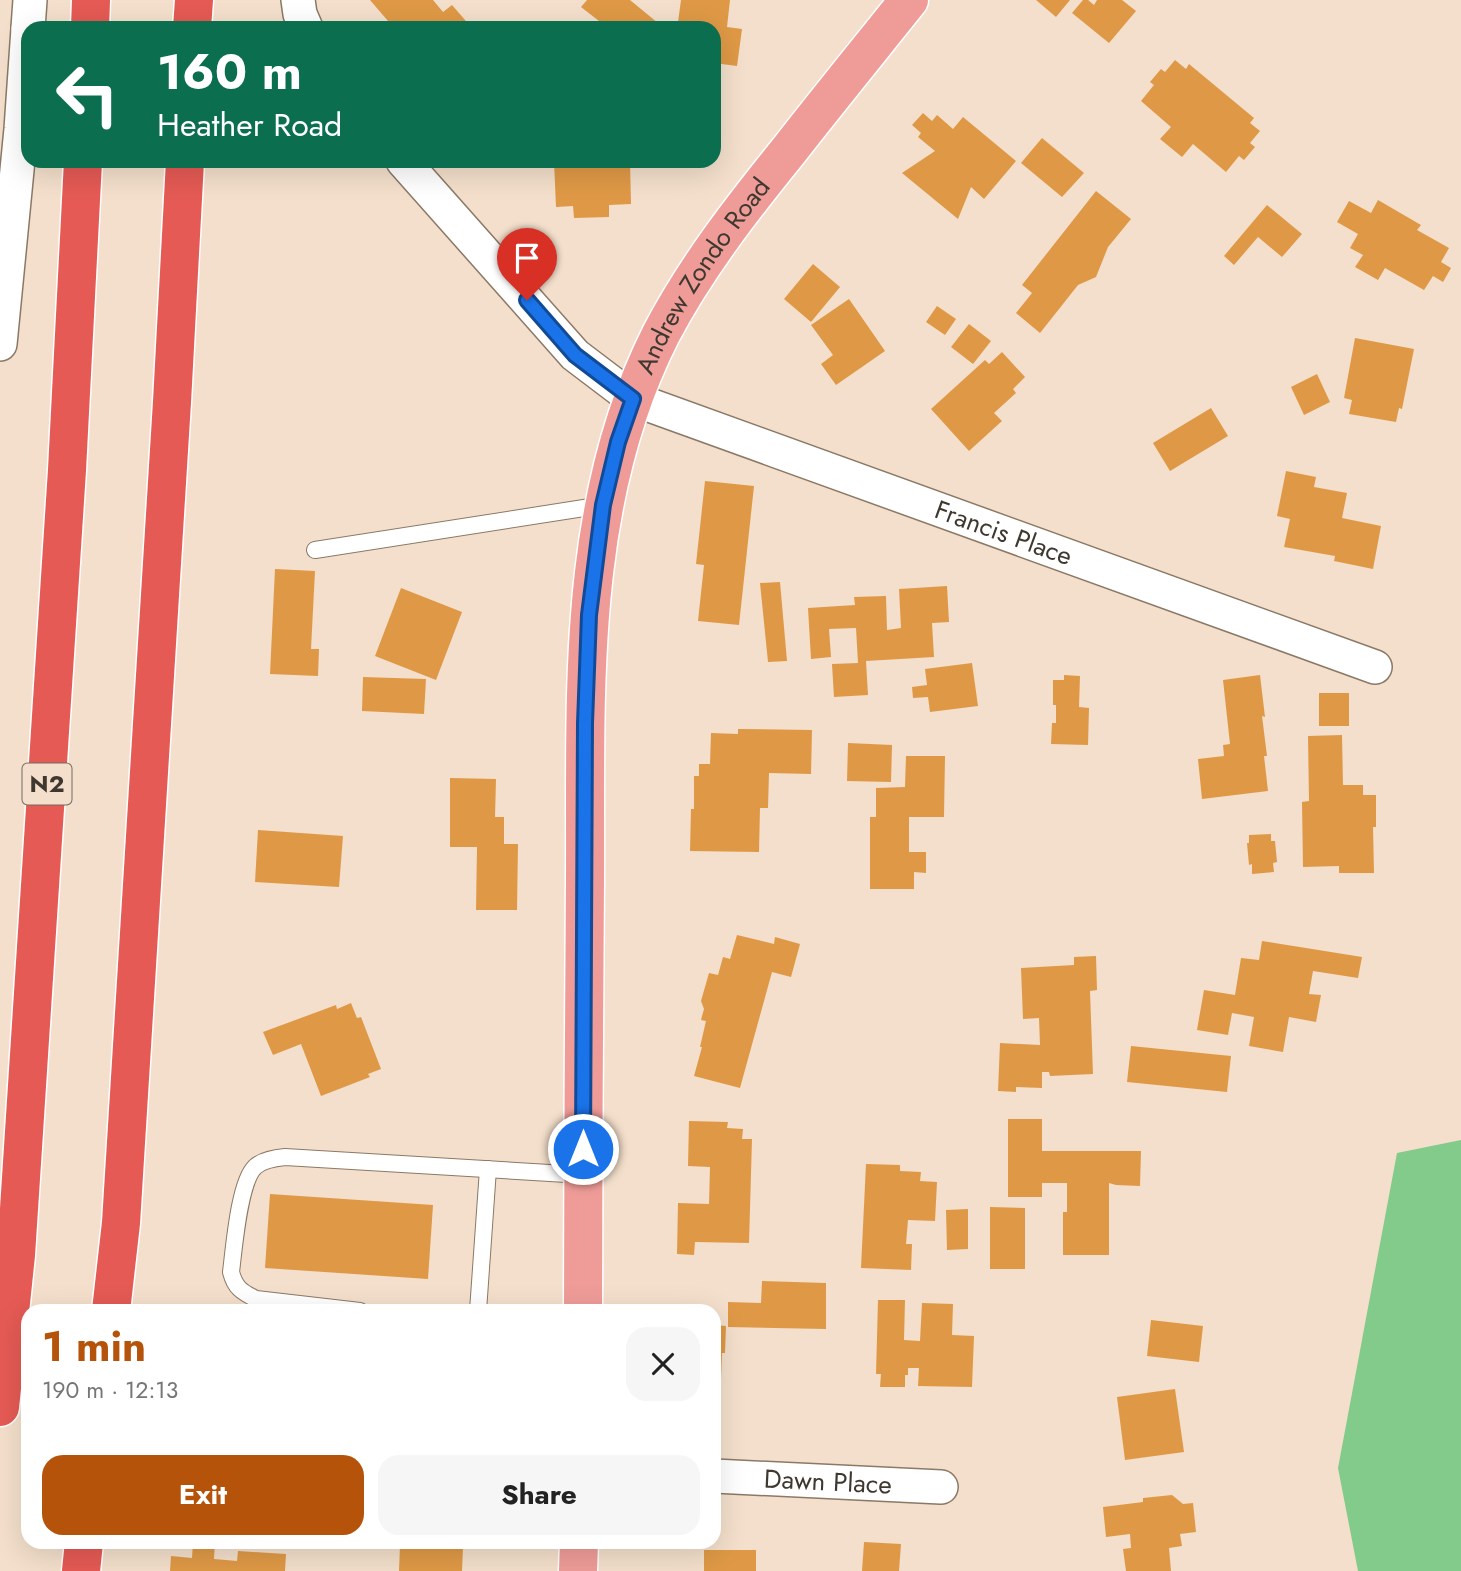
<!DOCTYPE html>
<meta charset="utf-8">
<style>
:root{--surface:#fff;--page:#f6f6f6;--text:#222;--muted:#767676;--accent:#b45309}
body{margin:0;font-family:Jost,sans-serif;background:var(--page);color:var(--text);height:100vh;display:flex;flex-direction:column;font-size:26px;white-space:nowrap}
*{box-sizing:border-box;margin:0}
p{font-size:23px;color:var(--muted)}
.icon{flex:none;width:38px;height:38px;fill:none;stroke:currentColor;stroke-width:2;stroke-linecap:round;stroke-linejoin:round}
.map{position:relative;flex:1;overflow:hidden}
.sheet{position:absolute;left:21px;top:1304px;width:700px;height:245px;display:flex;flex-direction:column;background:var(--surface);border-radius:21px;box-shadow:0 7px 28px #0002}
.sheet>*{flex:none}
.guide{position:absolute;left:21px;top:21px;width:700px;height:147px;border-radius:21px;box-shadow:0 7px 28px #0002;background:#0b6e4f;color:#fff;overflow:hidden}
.pin{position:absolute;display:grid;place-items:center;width:60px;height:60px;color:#fff;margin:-72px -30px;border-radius:50% 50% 50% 0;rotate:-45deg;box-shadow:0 0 7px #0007}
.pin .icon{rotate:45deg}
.me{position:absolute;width:77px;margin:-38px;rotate:0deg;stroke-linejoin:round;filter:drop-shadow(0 0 5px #0008)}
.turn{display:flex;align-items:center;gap:24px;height:147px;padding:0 21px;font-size:32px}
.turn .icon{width:91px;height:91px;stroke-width:2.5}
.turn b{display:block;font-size:49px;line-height:60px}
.round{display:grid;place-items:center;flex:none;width:74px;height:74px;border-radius:21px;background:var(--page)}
.summary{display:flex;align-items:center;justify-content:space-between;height:119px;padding:0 21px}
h1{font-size:42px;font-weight:700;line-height:52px;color:var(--accent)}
.primary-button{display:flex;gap:14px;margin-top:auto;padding:14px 21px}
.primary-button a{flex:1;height:80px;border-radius:21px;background:var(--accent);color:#fff;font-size:28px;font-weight:700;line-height:80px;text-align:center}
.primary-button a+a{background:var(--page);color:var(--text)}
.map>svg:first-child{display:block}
.green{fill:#82cb8b}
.building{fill:#df9946}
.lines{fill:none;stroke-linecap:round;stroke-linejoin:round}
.service-casing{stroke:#8b7966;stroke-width:18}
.minor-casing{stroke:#8b7966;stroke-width:36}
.primary-casing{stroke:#fff;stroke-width:41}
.motorway-casing{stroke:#fff;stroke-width:41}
.service{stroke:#fff;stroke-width:16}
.minor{stroke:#fff;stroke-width:33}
.primary{stroke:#ef9c98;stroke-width:38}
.motorway{stroke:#e55a54;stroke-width:38}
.route-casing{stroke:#114b97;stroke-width:18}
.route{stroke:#1a73e8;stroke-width:12}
.labels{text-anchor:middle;stroke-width:7;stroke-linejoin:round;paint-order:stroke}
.shield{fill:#f3dfcb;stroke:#756a5e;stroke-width:2}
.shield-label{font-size:24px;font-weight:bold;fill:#3f3830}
.street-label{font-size:26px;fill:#3f3830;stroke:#f3dfcb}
</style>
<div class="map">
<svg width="1461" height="1571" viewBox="0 0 1461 1571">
<rect width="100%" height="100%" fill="#f3dfcb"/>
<path class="green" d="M1461 1140V1571H1358L1338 1468 1397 1153Z"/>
<g class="building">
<path d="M370 0H433L443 12 452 5 472 28H394Z"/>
<path d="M587 0H630L664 28H608L581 7Z"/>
<path d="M681 0H730L727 27 742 29 737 66 714 63V28H689L690 23 678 22Z"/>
<path d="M1036 0H1070L1056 17Z"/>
<path d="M1083 0H1088L1094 5 1097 0H1122L1136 11 1109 43 1072 13Z"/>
<path d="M1175 60 1186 69 1189 64 1254 118 1250 123 1260 131 1250 143 1255 147 1244 160 1239 156 1226 172 1193 144 1182 157 1160 139 1171 127 1141 101 1154 85 1150 82 1161 69 1165 72Z"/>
<path d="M923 113 932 121 937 115 953 129 963 117 1016 161 984 199 971 187 958 219 902 173 935 151 918 137 921 133 912 125Z"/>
<path d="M1042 138 1084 173 1062 197 1021 163Z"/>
<path d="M554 161H630L631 204 609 205V217L574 218 573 206 556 207Z"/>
<path d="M1096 191 1131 219 1108 247 1096 277 1078 285 1040 333 1016 313 1032 293 1022 285Z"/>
<path d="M1378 200 1421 225 1417 230 1449 248 1441 262 1451 268 1443 282 1433 276 1424 290 1385 268 1378 280 1355 267 1363 255 1350 248 1358 234 1337 222 1349 201 1371 213Z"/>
<path d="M1267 205 1302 234 1282 257 1258 237 1234 265 1224 256Z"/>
<path d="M813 264 840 287 811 322 784 299Z"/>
<path d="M849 299 885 351 836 385 821 364 833 355 811 325Z"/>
<path d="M937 306 956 319 945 335 926 322Z"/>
<path d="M969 324 991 341 973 364 951 347Z"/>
<path d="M1355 338 1414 349 1402 409 1399 408 1396 422 1349 414 1352 400 1344 398Z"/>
<path d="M1002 352 1025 377 1013 389 1016 393 994 413 1002 421 969 451 931 409 985 360 989 364Z"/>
<path d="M1317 374 1330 402 1304 415 1291 387Z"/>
<path d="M1211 408 1228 436 1170 471 1153 443Z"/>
<path d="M1286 471 1316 477 1314 487 1347 493 1342 518 1381 526 1373 569 1334 561 1335 556 1284 547 1290 519 1277 516Z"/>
<path d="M705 481 754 486 739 625 698 621 704 565 696 564Z"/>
<path d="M275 569 315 571 311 649H319L318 676 270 674Z"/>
<path d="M780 582 787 661 768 662 760 583Z"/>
<path d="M947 586 949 622 932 623 934 657 866 661 868 695 834 697 832 664 858 663 856 628 829 629 831 657 811 659 808 608 855 605 854 597 886 596 887 630 901 628 899 589Z"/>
<path d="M401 588 462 612 436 680 375 656Z"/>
<path d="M972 663 978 706 930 712 928 697 913 698 912 687 927 685 925 669Z"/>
<path d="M1064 675 1080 676 1079 707 1089 708 1088 745 1051 744 1052 723H1056V705H1053V680H1064Z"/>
<path d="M1260 675 1265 717 1262 716 1267 756H1264L1268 791 1202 799 1198 759 1224 756 1223 745 1230 744 1223 680Z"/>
<path d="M363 677 426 679 424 714 362 711Z"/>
<rect x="1319" y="693" width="30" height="33"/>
<path d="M738 729 812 730 811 774 769 773 768 808H760L759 852 690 851 691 809H694V776H699V764H710L711 733 738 734Z"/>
<path d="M1342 735 1343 785H1363V795H1376V827H1373L1374 873H1339V866L1303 867 1302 802 1309 801 1308 736Z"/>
<path d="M848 743 892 745 891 782 847 781Z"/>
<path d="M906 756H945L944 817H909V852H926V873L914 872V889H870V817H876V788L905 787Z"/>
<path d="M450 778 496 779 495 817H504V844H518L517 910H476L477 847H450Z"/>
<path d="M258 830 343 836 339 887 255 882Z"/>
<path d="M1271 834V841H1275L1277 862 1273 863 1274 872 1252 874V864L1249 865 1247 843H1249V835Z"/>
<path d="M737 935 774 944 775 937 800 944 791 977 772 972 740 1088 694 1076 702 1047H700L706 1021 701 1020 704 1009 701 1001 709 973 718 975 723 957 730 959Z"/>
<path d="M1262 941 1362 957 1358 978 1313 971 1309 994 1321 995 1316 1022 1289 1017 1283 1052 1249 1046 1254 1017 1232 1013 1228 1035 1197 1030 1204 990 1235 995 1241 958 1259 960Z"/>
<path d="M1096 956 1097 990 1090 991 1093 1074 1050 1076 1049 1072H1042V1088L1016 1087V1092L998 1091 1000 1043 1040 1045 1039 1018 1023 1019 1021 968 1074 965V957Z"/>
<path d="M351 1003 357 1018 361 1017 381 1069 368 1074 370 1077 321 1096 301 1044 273 1055 263 1032 336 1005 337 1009Z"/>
<path d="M1131 1046 1231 1056 1227 1092 1127 1082Z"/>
<path d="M1008 1119H1042V1151H1141L1140 1186 1116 1185 1109 1183V1255H1063V1212H1067V1183H1042V1197H1008Z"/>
<path d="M689 1121 728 1122 727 1128 743 1129 742 1139H752L749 1243 695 1242 694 1255 677 1254 678 1203 709 1204 710 1167 688 1166Z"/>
<path d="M866 1164 900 1165V1171L921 1172 920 1181 937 1182 935 1221 908 1220 906 1244H912L911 1270 861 1268Z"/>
<path d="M270 1194 433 1205 428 1279 265 1268Z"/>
<path d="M990 1207 1025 1208V1269H990Z"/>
<path d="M968 1209V1249L947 1250 946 1210Z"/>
<path d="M762 1281 826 1283V1329L728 1327V1302L761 1303Z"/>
<path d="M878 1300H905L904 1340 920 1341 922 1303 953 1304 952 1335 974 1336 972 1387 918 1386 919 1368H908V1375H905V1387H880L881 1374H876Z"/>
<path d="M1151 1320 1203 1326 1199 1362 1147 1356Z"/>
<path d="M714 1325 726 1326 725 1353H722L720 1406H714Z"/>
<path d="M1175 1389 1184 1452 1125 1460 1117 1397Z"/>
<path d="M1172 1495 1183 1504 1193 1503 1196 1532 1180 1534 1182 1546 1169 1548 1171 1571H1126L1123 1549 1131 1548 1130 1534 1106 1537 1103 1507 1143 1502V1498Z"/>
<path d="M193 1542H215L214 1559 237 1561 238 1551 286 1554 285 1571H170L171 1556 192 1558Z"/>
<path d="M864 1542 901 1544 899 1571H862Z"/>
<path d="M400 1545 463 1547 462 1571H399Z"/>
<rect x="704" y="1550" width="52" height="21"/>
</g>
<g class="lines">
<g class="service-casing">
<g id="service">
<path d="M315 550 603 505"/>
<path d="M360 1311 256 1299C242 1292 235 1288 231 1272 234 1249 239 1182 255 1167 262 1160 275 1158 285 1157L583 1175"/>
<path d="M478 1311 488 1169"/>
</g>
</g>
<g class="minor-casing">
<g id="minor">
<path d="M298 0 300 14 306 28"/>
<path d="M28 28 30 0"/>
<path id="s1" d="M403 161 575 355 633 399 1375 667"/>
<path d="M0 344 21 129 28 29"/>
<path id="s2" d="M714 1476 941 1487"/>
</g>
</g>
<g class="primary-casing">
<g id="primary">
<path id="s3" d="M583 1311C583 1167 584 1024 585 880 586 695 575 504 661 334 696 267 743 207 790 149 829 99 869 50 909 0"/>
<path d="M578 1571 579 1542"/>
</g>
</g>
<g class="motorway-casing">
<g id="motorway">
<path d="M90 28 91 0"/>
<path d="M192 28 194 0"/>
<path d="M111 1311 121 1223 172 402 185 161"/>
<path d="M0 1407 16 1255 67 470 83 161"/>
<path d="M81 1571 84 1542"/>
</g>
</g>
<use href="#service" class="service"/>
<use href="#minor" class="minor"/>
<use href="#primary" class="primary"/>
<use href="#motorway" class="motorway"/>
</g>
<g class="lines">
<g class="route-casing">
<path id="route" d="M527 300 575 355 633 399 618 442 603 505 589 615 585 723 583 1149"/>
</g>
<use href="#route" class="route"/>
</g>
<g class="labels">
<rect class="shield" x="22.5" y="763.5" width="49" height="41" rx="5"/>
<g class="shield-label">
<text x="47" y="792">N2</text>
</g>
<g class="street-label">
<text dy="9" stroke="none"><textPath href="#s3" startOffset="1059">Andrew Zondo Road</textPath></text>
<text dy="9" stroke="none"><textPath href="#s1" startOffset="726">Francis Place</textPath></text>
<text dy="9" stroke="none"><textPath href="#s2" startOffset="114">Dawn Place</textPath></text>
</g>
</g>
</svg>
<div class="pin" style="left:527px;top:300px;background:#d93025"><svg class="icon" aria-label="arrive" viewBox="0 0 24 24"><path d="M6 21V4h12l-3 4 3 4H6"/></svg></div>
<svg class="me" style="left:583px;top:1149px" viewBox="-20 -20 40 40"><circle r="17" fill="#1a73e8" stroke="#fff" stroke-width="3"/><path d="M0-11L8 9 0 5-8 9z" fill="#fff"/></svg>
<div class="guide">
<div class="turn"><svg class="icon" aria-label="left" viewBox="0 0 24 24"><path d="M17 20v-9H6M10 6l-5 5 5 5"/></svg><div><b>160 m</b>Heather Road</div></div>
</div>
<section class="sheet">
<div class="summary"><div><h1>1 min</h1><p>190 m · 12:13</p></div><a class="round"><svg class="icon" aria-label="close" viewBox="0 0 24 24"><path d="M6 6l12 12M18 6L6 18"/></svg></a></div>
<div class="primary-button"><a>Exit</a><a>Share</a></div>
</section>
</div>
